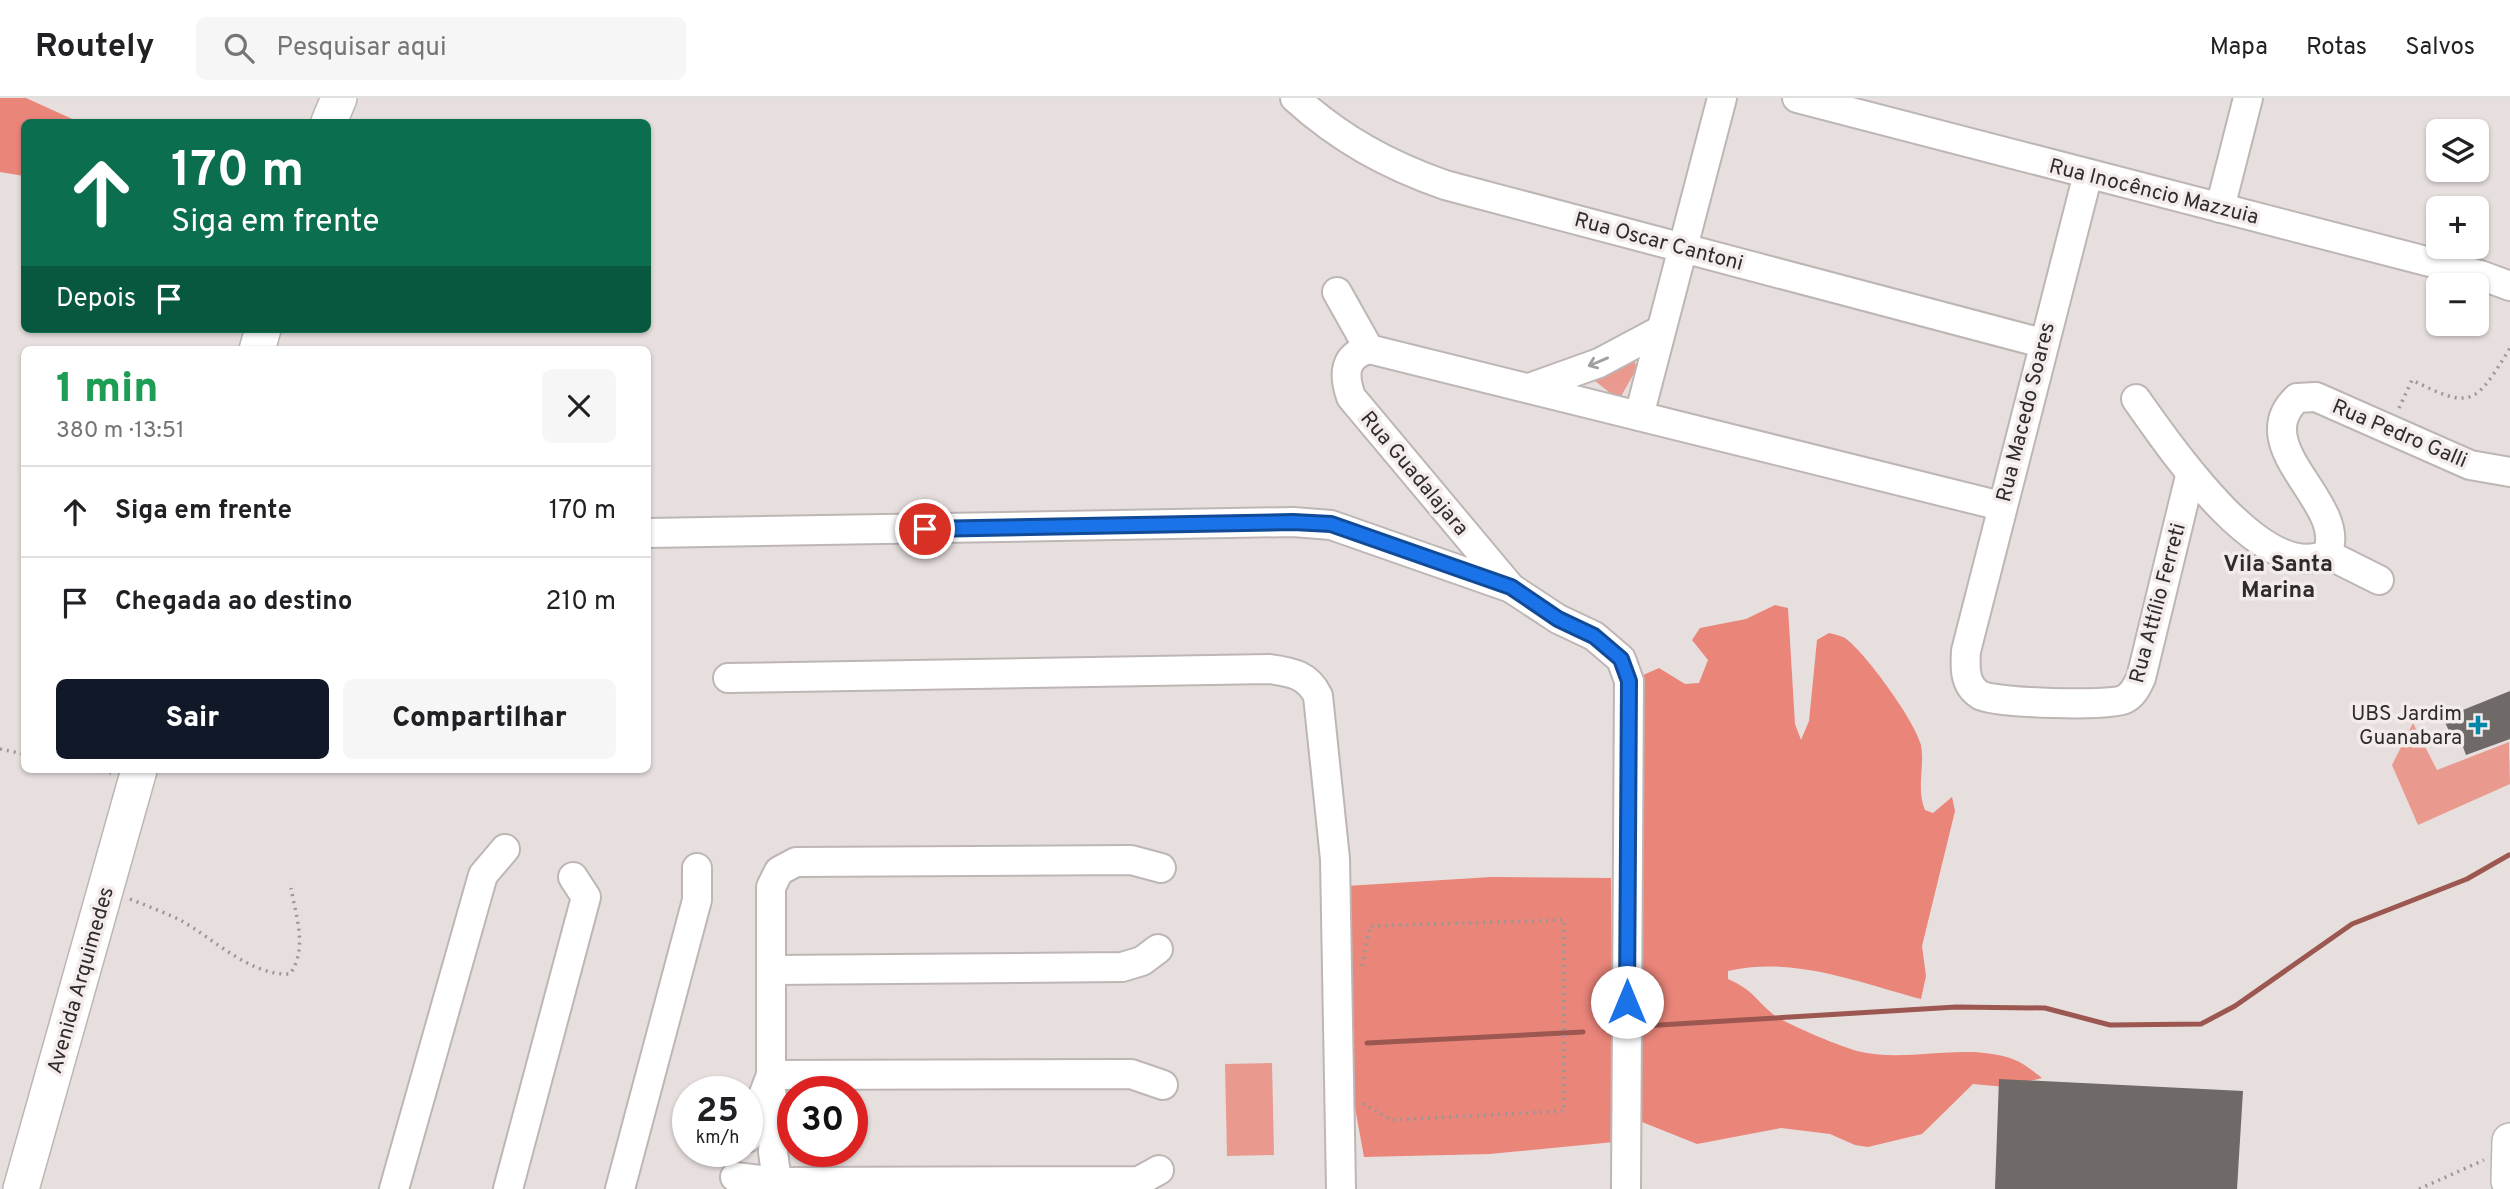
<!DOCTYPE html>
<html lang="pt">
<meta charset="utf-8">
<style>
:root{--surface:#fff;--page:#f6f6f6;--text:#202124;--muted:#757577;--line:#e0e0e0;--accent:#111827}
body{margin:0;font-family:Overpass,sans-serif;background:var(--page);color:var(--text);height:100vh;display:flex;flex-direction:column;font-size:26px;white-space:nowrap}
*{box-sizing:border-box;margin:0}
p{font-size:23px;color:var(--muted)}
.icon{flex:none;width:38px;height:38px;fill:none;stroke:currentColor;stroke-width:2;stroke-linecap:round;stroke-linejoin:round}
.map{position:relative;flex:1;overflow:hidden}
.drawer{position:absolute;left:21px;top:248px;width:630px;height:427px;display:flex;flex-direction:column;background:var(--surface);border-radius:10px;box-shadow:0 2px 5px #0004}
.drawer>*{flex:none}
.guide{position:absolute;left:21px;top:21px;width:630px;height:214px;border-radius:10px;box-shadow:0 2px 5px #0004;background:#0b6e4f;color:#fff;overflow:hidden}
.controls{position:absolute;left:2426px;top:21px;display:grid;gap:14px}
.controls a{display:grid;place-items:center;width:63px;height:63px;border-radius:10px;background:var(--surface);box-shadow:0 2px 5px #0004;font-size:35px}
.speed{position:absolute;left:672px;top:978px;display:flex;gap:14px;font-size:35px;font-weight:700;text-align:center}
.speed>*{display:grid;place-content:center;width:91px;height:91px;border-radius:50%;background:var(--surface);box-shadow:0 2px 5px #0004;line-height:1}
.speed small{font-size:18px;font-weight:400}
.speed .limit{border:10px solid #d22;background:#fff;color:#111}
.pin{position:absolute;display:grid;place-items:center;width:60px;height:60px;color:#fff;margin:-30px;border:4px solid #fff;border-radius:50%;box-shadow:0 2px 7px #0007}
.me{position:absolute;width:77px;margin:-38px;rotate:0deg;stroke-linejoin:round;filter:drop-shadow(0 0 5px #0008)}
.turn{display:flex;align-items:center;gap:24px;height:147px;padding:0 35px;font-size:32px}
.turn .icon{width:91px;height:91px;stroke-width:2.5}
.turn b{display:block;font-size:49px;line-height:60px}
.then{display:flex;align-items:center;height:66px;padding:0 35px;background:#0003;gap:14px;font-size:26px}
.round{display:grid;place-items:center;flex:none;width:74px;height:74px;border-radius:10px;background:var(--page)}
.headline{display:flex;align-items:center;justify-content:space-between;height:119px;padding:0 35px}
h1{font-size:42px;font-weight:800;line-height:52px;color:#1e9e55}
.button{display:flex;gap:14px;margin-top:auto;padding:14px 35px}
.button a{flex:1;height:80px;border-radius:10px;background:var(--accent);color:#fff;font-size:28px;font-weight:800;line-height:80px;text-align:center}
.button a+a{background:var(--page);color:var(--text)}
ul{padding:0;list-style:none}
li{display:flex;align-items:center;gap:21px;height:91px;padding:0 35px;border-top:2px solid var(--line)}
li div{flex:1}
li b{display:block;font-size:26px}
li em{font-style:normal}
header{display:flex;align-items:center;gap:42px;box-sizing:border-box;height:98px;padding:0 35px;background:var(--surface);border-bottom:2px solid var(--line)}
header strong{font-size:33px}
nav{display:flex;gap:38px;margin-inline-start:auto;font-size:24px}
.search{width:490px;height:63px;background:var(--page);display:flex;align-items:center;gap:18px;box-sizing:border-box;padding:0 24px;border-radius:10px;color:var(--muted);font-size:26px}
.map>svg:first-child{display:block}
.green{fill:#ea998f}
.forest{fill:#ea857a}
.lines{fill:none;stroke-linecap:round;stroke-linejoin:round}
.stream{stroke:#9c5750;stroke-width:5}
.building{fill:#6f6968}
.minor-casing{stroke:#bdb6b5;stroke-width:32}
.major-casing{stroke:#bdb6b5;stroke-width:38}
.path{stroke:#9c9796;stroke-width:3.5;stroke-dasharray:2 5;stroke-linecap:butt}
.minor{stroke:#fff;stroke-width:28}
.major{stroke:#fff;stroke-width:35}
.oneway{stroke:#a1a0a0}
.route-casing{stroke:#114b97;stroke-width:18}
.route{stroke:#1a73e8;stroke-width:12}
.poi-dot{fill:#0387a9;stroke:#f3eceb;stroke-width:2.5}
.labels{text-anchor:middle;stroke-width:7;stroke-linejoin:round;paint-order:stroke}
.street-label{font-size:21px;fill:#2f2d2c;stroke:#f3eceb}
.poi-label{font-size:21px;fill:#2f2d2c;stroke:#f3eceb;text-anchor:end}
.neighbourhood-label{font-size:23px;font-weight:bold;fill:#2f2d2c;stroke:#f3eceb}
</style>
<header>
<strong>Routely</strong>
<div class="search"><svg class="icon" aria-label="search" viewBox="0 0 24 24"><circle cx="10" cy="10" r="6"/><path d="M15 15l6 6"/></svg>Pesquisar aqui</div>
<nav><a>Mapa</a><a>Rotas</a><a>Salvos</a></nav>
</header>
<div class="map">
<svg width="2510" height="1091" viewBox="0 0 2510 1091">
<rect width="100%" height="100%" fill="#e6dfde"/>
<g class="green">
<path d="M1631 254 1637 270 1619 302 1585 275Z"/>
<path d="M2413 625 2437 672 2509 644 2510 686 2418 727 2392 667Z"/>
<path d="M1272 965 1274 1057 1227 1058 1225 966Z"/>
</g>
<g class="forest">
<path d="M0 0H26L79 24H24V78L0 74Z"/>
<path d="M1775 507 1788 510 1795 626 1801 642 1809 623 1817 542 1829 535C1834 536 1841 538 1845 540 1865 554 1915 623 1921 647 1925 668 1916 691 1925 712L1933 715 1952 699 1955 713 1922 848 1926 878 1921 901C1857 884 1794 858 1728 873V881C1755 893 1754 901 1774 917 1786 926 1841 949 1857 953 1908 966 1966 943 2015 962 2025 966 2034 974 2042 980L2006 989 1973 986 1922 1036 1868 1049 1855 1047 1830 1036 1781 1030 1697 1046 1642 1024 1641 578 1659 570 1685 586 1699 585 1708 562 1692 542 1700 530 1746 521Z"/>
<path d="M1491 779 1611 780 1614 1044 1490 1056 1364 1059 1349 977 1346 788Z"/>
</g>
<g class="lines">
<g class="stream">
<path d="M1643 928 1956 909 2045 910 2110 927 2201 926 2235 908 2352 826 2467 781 2509 757"/>
<path d="M1367 945 1583 934"/>
</g>
</g>
<g class="building">
<path d="M2510 593V641L2466 657 2458 635H2450L2443 620Z"/>
<path d="M1999 981 2243 993 2237 1091H1995Z"/>
</g>
<g class="lines">
<g class="minor-casing">
<g id="minor">
<path d="M1295 0C1340 41 1388 67 1445 87L2042 245"/>
<path d="M1797 0 2480 177 2510 188"/>
<path d="M2088 76 1966 553C1965 569 1964 587 1980 597 1994 605 2110 609 2125 601 2134 596 2137 588 2141 580L2190 378"/>
<path d="M2220 110 2248 0"/>
<path d="M1337 194 1369 251"/>
<path d="M1532 289 1599 265 1659 233"/>
<path d="M2136 301C2167 345 2263 488 2327 456L2379 482"/>
<path d="M1639 318 1722 0"/>
<path d="M648 435 1293 424 1331 427 1511 490"/>
<path d="M2327 456C2350 406 2244 350 2297 300L2316 299 2470 367 2510 374"/>
<path d="M728 580 1270 571C1292 574 1308 577 1318 598L1335 761 1341 1091"/>
<path d="M771 872 1122 869 1142 863 1158 851"/>
<path d="M771 977 1131 976 1163 987"/>
<path d="M769 986 775 1010 773 1054 778 1091"/>
<path d="M747 1040 771 977V789L779 773 796 764 1131 762 1161 770"/>
<path d="M735 1079 778 1084 1139 1083 1159 1072"/>
<path d="M394 1091 483 777 505 751"/>
<path d="M508 1091 586 799 573 779"/>
<path d="M620 1091 697 802V770"/>
<path d="M1626 1091 1629 583 1621 561 1594 538 1558 521 1511 490 1351 299C1343 276 1344 258 1369 251L2001 408"/>
</g>
</g>
<g class="major-casing">
<g id="major">
<path d="M329 24 339 0"/>
<path d="M257 252 263 231"/>
<path d="M2509 1083 2510 1043"/>
<path d="M21 1091 139 672"/>
</g>
</g>
<g class="path">
<path d="M2399 310 2412 282C2472 312 2475 307 2510 250"/>
<path d="M0 651 24 656"/>
<path d="M96 672 111 675"/>
<path d="M130 801C147 808 164 814 180 822 213 840 250 878 290 876 308 850 296 819 291 790"/>
<path d="M1362 868 1370 828 1564 822V1013L1391 1022 1362 1005"/>
<path d="M2419 1091 2484 1062"/>
</g>
<use href="#minor" class="minor"/>
<use href="#major" class="major"/>
</g>
<defs><path id="oneway-shaft" d="M-6 0H5M1.5-3L5.5 0L1.5 3" fill="none" stroke-width="1.6" stroke-linecap="round" stroke-linejoin="round" transform="scale(1.75)"/></defs>
<use class="oneway" href="#oneway-shaft" transform="translate(1598 264) rotate(157)"/>
<g class="lines">
<g class="route-casing">
<path id="route" d="M925 431 1293 424 1331 426 1511 489 1558 521 1594 538 1621 561 1629 583 1627 904"/>
</g>
<use href="#route" class="route"/>
</g>
<path class="poi-dot" d="M2474.5 616.5h7v7h7v7h-7v7h-7v-7h-7v-7h7z"/>
<g class="labels">
<g class="street-label">
<text transform="translate(2154 93) rotate(14)" y="7">Rua Inocêncio Mazzuia</text>
<text transform="translate(1659 143) rotate(15)" y="7">Rua Oscar Cantoni</text>
<text transform="translate(2025 314) rotate(-76)" y="7">Rua Macedo Soares</text>
<text transform="translate(2400 335) rotate(23)" y="7">Rua Pedro Galli</text>
<text transform="translate(1415 375) rotate(50)" y="7">Rua Guadalajara</text>
<text transform="translate(2157 505) rotate(-75)" y="7">Rua Attílio Ferreti</text>
<text transform="translate(80 882) rotate(-74)" y="7">Avenida Arquimedes</text>
</g>
<g class="poi-label">
<text x="2462" y="622">UBS Jardim<tspan x="2462" dy="24">Guanabara</tspan></text>
</g>
<g class="neighbourhood-label">
<text x="2278" y="473">Vila Santa<tspan x="2278" dy="26">Marina</tspan></text>
</g>
</g>
</svg>
<div class="controls">
<a><svg class="icon" aria-label="layers" viewBox="0 0 24 24"><path d="M12 4l9 5-9 5-9-5zM3 14l9 5 9-5"/></svg></a>
<a>+</a>
<a>−</a>
</div>
<div class="speed"><div>25<small>km/h</small></div><div class="limit">30</div></div>
<div class="pin" style="left:925px;top:431px;background:#d93025"><svg class="icon" aria-label="arrive" viewBox="0 0 24 24"><path d="M6 21V4h12l-3 4 3 4H6"/></svg></div>
<svg class="me" style="left:1627px;top:904px" viewBox="-20 -20 40 40"><circle r="19" fill="#fff"/><path d="M0-13L10 11 0 6-10 11z" fill="#1a73e8"/></svg>
<div class="guide">
<div class="turn"><svg class="icon" aria-label="ahead" viewBox="0 0 24 24"><path d="M12 20V5M6 11l6-6 6 6"/></svg><div><b>170 m</b>Siga em frente</div></div>
<div class="then">Depois<svg class="icon" aria-label="arrive" viewBox="0 0 24 24"><path d="M6 21V4h12l-3 4 3 4H6"/></svg></div>
</div>
<section class="drawer">
<div class="headline"><div><h1>1 min</h1><p>380 m · 13:51</p></div><a class="round"><svg class="icon" aria-label="close" viewBox="0 0 24 24"><path d="M6 6l12 12M18 6L6 18"/></svg></a></div>
<ul>
<li><svg class="icon" aria-label="ahead" viewBox="0 0 24 24"><path d="M12 20V5M6 11l6-6 6 6"/></svg><div><b>Siga em frente</b></div><em>170 m</em></li>
<li><svg class="icon" aria-label="arrive" viewBox="0 0 24 24"><path d="M6 21V4h12l-3 4 3 4H6"/></svg><div><b>Chegada ao destino</b></div><em>210 m</em></li>
</ul>
<div class="button"><a>Sair</a><a>Compartilhar</a></div>
</section>
</div>
